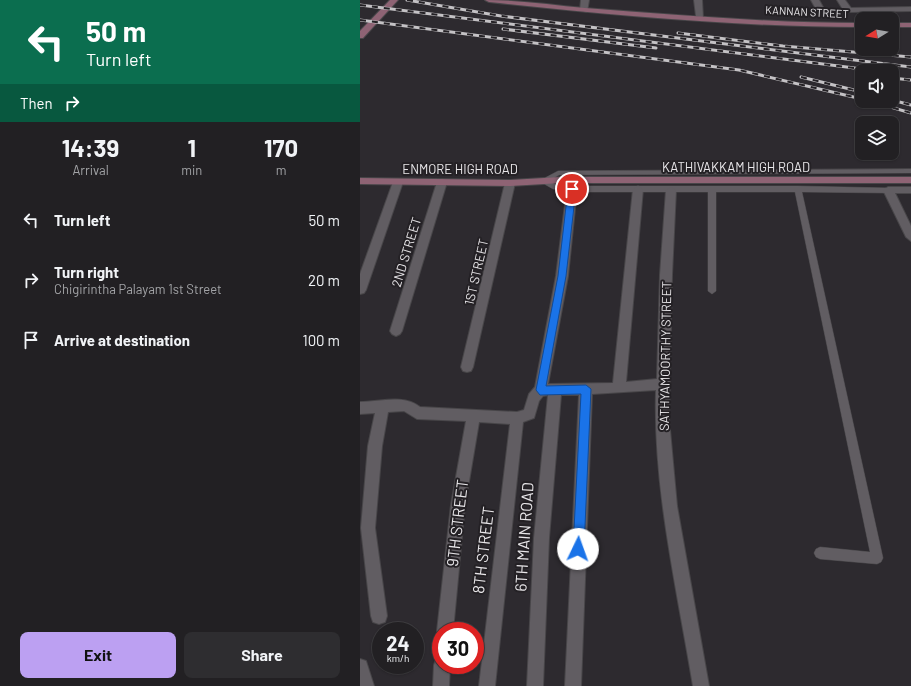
<!DOCTYPE html>
<style>
:root{--surface:#222023;--page:#2e2d30;--text:#f1f3f6;--muted:#a2a3a6;--line:#3f3e41;--accent:#bca0f2}
body{margin:0;font-family:Barlow,sans-serif;background:var(--page);color:var(--text);height:100vh;display:flex;flex-direction:column;font-size:15px;white-space:nowrap}
*{box-sizing:border-box;margin:0}
p{font-size:13px;color:var(--muted)}
.icon{flex:none;width:22px;height:22px;fill:none;stroke:currentColor;stroke-width:2;stroke-linecap:round;stroke-linejoin:round}
.map{position:relative;flex:1;overflow:hidden}
.sheet{display:flex;flex-direction:column;background:var(--surface);width:360px}
.sheet>*{flex:none}
.banner{background:#0b6e4f;color:#fff;overflow:hidden}
.needle{width:26px;rotate:259deg}
.buttons{position:absolute;left:495px;top:12px;display:grid;gap:8px}
.buttons a{display:grid;place-items:center;width:44px;height:44px;border-radius:8px;background:var(--surface);box-shadow:0 1px 3px #0004,0 0 0 1px var(--line);font-size:20px}
.speed{position:absolute;left:12px;top:622px;display:flex;gap:8px;font-size:20px;font-weight:700;text-align:center}
.speed>*{display:grid;place-content:center;width:52px;height:52px;border-radius:50%;background:var(--surface);box-shadow:0 1px 3px #0004,0 0 0 1px var(--line);line-height:1}
.speed small{font-size:10px;font-weight:400}
.speed .limit{border:6px solid #d22;background:#fff;color:#111}
.pin{position:absolute;display:grid;place-items:center;width:34px;height:34px;color:#fff;margin:-17px;border:2px solid #fff;border-radius:50%;box-shadow:0 1px 4px #0007}
.me{position:absolute;width:44px;margin:-22px;rotate:3deg;stroke-linejoin:round;filter:drop-shadow(0 0 3px #0008)}
.turn{display:flex;align-items:center;gap:14px;height:84px;padding:0 20px;font-size:18px}
.turn .icon{width:52px;height:52px;stroke-width:2.5}
.turn b{display:block;font-size:28px;line-height:34px}
.then{display:flex;align-items:center;height:38px;padding:0 20px;background:#0003;gap:8px;font-size:15px}
.eta{display:flex;justify-content:space-evenly;align-items:center;height:68px;text-align:center}
.eta b{font-size:24px;font-weight:700;line-height:28px}
.action{display:flex;gap:8px;margin-top:auto;padding:8px 20px}
.action a{flex:1;height:46px;border-radius:8px;background:var(--accent);color:#111;font-size:16px;font-weight:700;line-height:46px;text-align:center}
.action a+a{background:var(--page);color:var(--text)}
ul{padding:0;list-style:none}
li{display:flex;align-items:center;gap:12px;height:60px;padding:0 20px}
li div{flex:1}
li b{display:block;font-size:15px}
li em{font-style:normal}
main{display:flex;flex:1;min-height:0}
.map>svg:first-child{display:block}
.lines{fill:none;stroke-linecap:round;stroke-linejoin:round}
.lane-casing{stroke:#484649;stroke-width:1}
.street-casing{stroke:#484649;stroke-width:2}
.secondary-casing{stroke:#484649;stroke-width:2}
.lane{fill:#615d62;fill-rule:evenodd}
.street{fill:#615d62;fill-rule:evenodd}
.secondary{fill:#8e6374;fill-rule:evenodd}
.rail-casing{stroke:#c4c2c5;stroke-width:3}
.rail{stroke:#242125;stroke-width:2;stroke-dasharray:6;stroke-linecap:butt}
.route{fill:#1a73e8;stroke:#114b97}
.labels{text-anchor:middle;stroke-width:4;stroke-linejoin:round;paint-order:stroke}
.far-street-label{font-size:11px;fill:#e8e6e9;stroke:#242125}
.street-label{font-size:13px;fill:#e8e6e9;stroke:#242125}
.near-street-label{font-size:16px;fill:#e8e6e9;stroke:#242125}
</style>
<main>
<section class="sheet">
<div class="banner">
<div class="turn"><svg class="icon" aria-label="left" viewBox="0 0 24 24"><path d="M17 20v-9H6M10 6l-5 5 5 5"/></svg><div><b>50 m</b>Turn left</div></div>
<div class="then">Then<svg class="icon" aria-label="right" viewBox="0 0 24 24"><path d="M7 20v-9h11M14 6l5 5-5 5"/></svg></div>
</div>
<div class="eta">
<div><b>14:39</b><p>Arrival</p></div>
<div><b>1</b><p>min</p></div>
<div><b>170</b><p>m</p></div>
</div>
<ul>
<li><svg class="icon" aria-label="left" viewBox="0 0 24 24"><path d="M17 20v-9H6M10 6l-5 5 5 5"/></svg><div><b>Turn left</b></div><em>50 m</em></li>
<li><svg class="icon" aria-label="right" viewBox="0 0 24 24"><path d="M7 20v-9h11M14 6l5 5-5 5"/></svg><div><b>Turn right</b><p>Chigirintha Palayam 1st Street</p></div><em>20 m</em></li>
<li><svg class="icon" aria-label="arrive" viewBox="0 0 24 24"><path d="M6 21V4h12l-3 4 3 4H6"/></svg><div><b>Arrive at destination</b></div><em>100 m</em></li>
</ul>
<div class="action"><a>Exit</a><a>Share</a></div>
</section>
<div class="map">
<svg width="551" height="686" viewBox="0 0 551 686">
<rect width="100%" height="100%" fill="#2d2a2f"/>
<g class="lines">
<g class="lane-casing">
<path id="lane" d="M551 169V173L199 175 189 181 197 185 212 186H438L531 188 532 190 528 193 442 192 523 558 521 562 517 564 460 559 456 557 454 553 456 549 460 547 510 552 435 192H356V291L352 294 348 291V192H212L193 189 179 181 198 171Z"/>
</g>
<g class="street-casing">
<g id="street">
<path d="M221 0H229L227 12 220 10Z"/>
<path d="M334 0H342L343 18 336 16Z"/>
<path d="M451 0H459L464 9 463 11H457Z"/>
<path d="M477 0H485L491 8 551 7V11L490 12 484 11Z"/>
<path d="M38 179 43 182 6 290 4 293 0 294V274L33 182Z"/>
<path d="M82 179 87 182 42 331 40 334 36 336 32 334 30 331 77 182Z"/>
<path d="M150 180 155 183 113 367 111 371 107 372 103 371 101 367 145 183Z"/>
<path d="M212 186 217 189 208 276 188 384 253 383 273 189 278 186 283 189 266 382 297 379 300 275 306 190 311 187 316 190 312 275 309 419 317 506 349 686H333C317 589 293 489 296 390L232 394 221 686H205L219 395H201L189 538 183 686H167L174 538 188 395 183 396 179 401 174 418 163 422 135 686H119L150 424 119 422 105 505 93 631H81V637L77 631 91 505 106 421 57 419 44 411 28 412 22 446 15 528 27 616 25 622 19 624 13 622 11 616 1 528 8 446 15 413 0 414V402C20 402 43 394 60 407L157 412 164 410 169 394 175 387 196 276 207 189Z"/>
<path d="M528 187H551V193H535L551 226V241L546 237 523 190Z"/>
<path d="M81 657V665H90L89 686H73L74 665 76 659Z"/>
<path d="M0 659 6 661 14 686H0Z"/>
</g>
</g>
<g class="secondary-casing">
<g id="secondary">
<path d="M30 0H38L3 38H0V31Z"/>
<path d="M125 0C159 0 192 5 225 8 317 15 410 23 502 23V27C379 27 251 15 129 2Z"/>
<rect x="532" y="23" width="19" height="4"/>
<path d="M201 177H551V183H201L150 186 0 184V178L150 180Z"/>
</g>
</g>
<use href="#lane" class="lane"/>
<use href="#street" class="street"/>
<use href="#secondary" class="secondary"/>
<g class="rail-casing">
<g id="rail">
<path d="M47 0 141 16 551 67"/>
<path d="M0 5 518 71"/>
<path d="M0 20 379 70 502 99"/>
<path d="M143 29 296 48"/>
<path d="M318 33 423 46 551 57"/>
<path d="M441 77 502 92"/>
<path d="M532 78 551 80"/>
<path d="M532 100 551 105"/>
<path d="M510 101 551 113"/>
</g>
</g>
<use href="#rail" class="rail"/>
</g>
<path class="route" d="M212 186 216 189 206 276 186 386 226 385 231 389 224 549 222 553 218 555 214 553 213 549 221 394 180 395 176 390 198 276 208 189Z"/>
<g class="labels">
<g class="far-street-label">
<text transform="translate(447 12) rotate(3)" y="4">KANNAN STREET</text>
</g>
<g class="street-label">
<text x="376" y="172">KATHIVAKKAM HIGH ROAD</text>
<text x="100" y="174">ENMORE HIGH ROAD</text>
<text transform="translate(46 252) rotate(-73)" y="5">2ND STREET</text>
<text transform="translate(116 272) rotate(-77)" y="5">1ST STREET</text>
<text transform="translate(305 356) rotate(-89)" y="5">SATHYAMOORTHY STREET</text>
</g>
<g class="near-street-label">
<text transform="translate(97 523) rotate(-83)" y="6">9TH STREET</text>
<text transform="translate(164 537) rotate(-86)" y="6">6TH MAIN ROAD</text>
<text transform="translate(123 550) rotate(-83)" y="6">8TH STREET</text>
</g>
</g>
</svg>
<div class="buttons">
<a><svg class="needle" viewBox="-14 -14 28 28"><path d="M0-13l5 13h-10z" fill="#e53935"/><path d="M0 13l5-13h-10z" fill="#a2a3a6"/></svg></a>
<a><svg class="icon" aria-label="sound" viewBox="0 0 24 24"><path d="M4 9h4l5-4v14l-5-4H4zM17 9q2 3 0 6"/></svg></a>
<a><svg class="icon" aria-label="layers" viewBox="0 0 24 24"><path d="M12 4l9 5-9 5-9-5zM3 14l9 5 9-5"/></svg></a>
</div>
<div class="speed"><div>24<small>km/h</small></div><div class="limit">30</div></div>
<div class="pin" style="left:212px;top:189px;background:#d93025"><svg class="icon" aria-label="arrive" viewBox="0 0 24 24"><path d="M6 21V4h12l-3 4 3 4H6"/></svg></div>
<svg class="me" style="left:218px;top:549px" viewBox="-20 -20 40 40"><circle r="19" fill="#fff"/><path d="M0-13L10 11 0 6-10 11z" fill="#1a73e8"/></svg>
</div>
</main>
